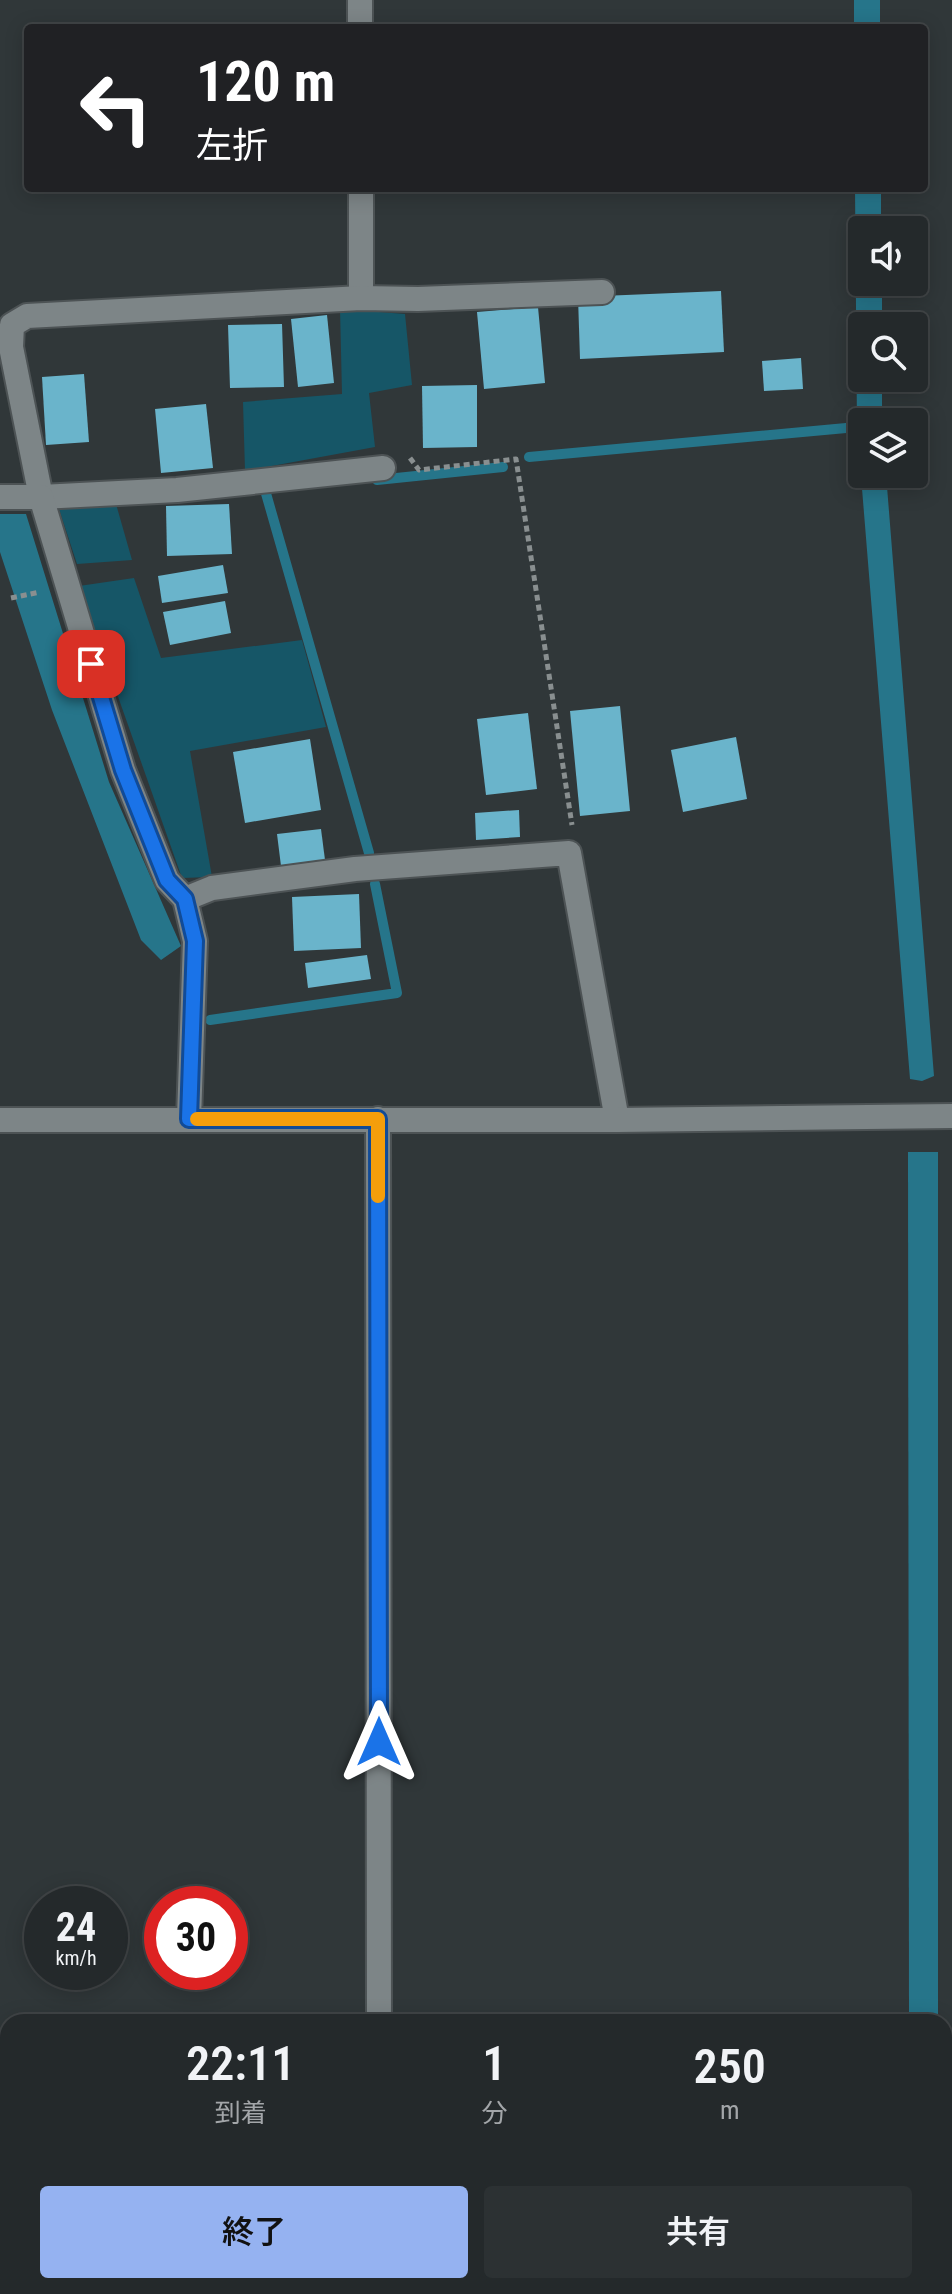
<!DOCTYPE html>
<html lang="ja">
<meta charset="utf-8">
<style>
:root{--surface:#24292b;--page:#2c3133;--text:#f1f3f6;--muted:#a3a6a9;--line:#414547;--accent:#95b2f1}
body{margin:0;font-family:"Roboto Condensed","Noto Sans JP",sans-serif;background:var(--page);color:var(--text);height:100vh;display:flex;flex-direction:column;font-size:30px;white-space:nowrap}
*{box-sizing:border-box;margin:0}
p{font-size:26px;color:var(--muted)}
.icon{flex:none;width:44px;height:44px;fill:none;stroke:currentColor;stroke-width:2;stroke-linecap:round;stroke-linejoin:round}
.map{position:relative;flex:1;overflow:hidden}
.sheet{position:absolute;left:0px;top:2014px;width:952px;height:280px;display:flex;flex-direction:column;background:var(--surface);border-radius:24px 24px 0 0;box-shadow:0 4px 20px #0003,0 0 0 2px var(--line)}
.sheet>*{flex:none}
.top-card{position:absolute;left:24px;top:24px;width:904px;height:168px;border-radius:8px;box-shadow:0 4px 20px #0003,0 0 0 2px var(--line);background:#202124;color:#fff;overflow:hidden}
.tools{position:absolute;left:848px;top:216px;display:grid;gap:16px}
.tools a{display:grid;place-items:center;width:80px;height:80px;border-radius:8px;background:var(--surface);box-shadow:0 4px 20px #0003,0 0 0 2px var(--line);font-size:40px}
.speed{position:absolute;left:24px;top:1886px;display:flex;gap:16px;font-size:40px;font-weight:700;text-align:center}
.speed>*{display:grid;place-content:center;width:104px;height:104px;border-radius:50%;background:var(--surface);box-shadow:0 4px 20px #0003,0 0 0 2px var(--line);line-height:1}
.speed small{font-size:20px;font-weight:400}
.speed .limit{border:12px solid #d22;background:#fff;color:#111}
.pin{position:absolute;display:grid;place-items:center;width:68px;height:68px;color:#fff;margin:-34px;border-radius:16px;box-shadow:0 4px 12px #0006}
.me{position:absolute;width:88px;margin:-44px;rotate:0deg;stroke-linejoin:round;filter:drop-shadow(0 0 6px #0008)}
.turn{display:flex;align-items:center;gap:28px;height:168px;padding:0 40px;font-size:36px}
.turn .icon{width:104px;height:104px;stroke-width:2.5}
.turn b{display:block;font-size:56px;line-height:68px}
.eta{display:flex;justify-content:space-evenly;align-items:center;height:136px;text-align:center}
.eta b{font-size:48px;font-weight:600;line-height:56px}
.action{display:flex;gap:16px;margin-top:auto;padding:16px 40px}
.action a{flex:1;height:92px;border-radius:8px;background:var(--accent);color:#111;font-size:32px;font-weight:600;line-height:92px;text-align:center}
.action a+a{background:var(--page);color:var(--text)}
.map>svg:first-child{display:block}
.green{fill:#165667}
.water{fill:#26758a}
.lines{fill:none;stroke-linecap:round;stroke-linejoin:round}
.stream{stroke:#26758a;stroke-width:10}
.building{fill:#6ab4cb}
.minor-casing{stroke:#4d5355;stroke-width:28}
.path{stroke:#898f90;stroke-width:5;stroke-dasharray:6 4;stroke-linecap:butt}
.minor{stroke:#7d8587;stroke-width:24}
.route-casing{stroke:#114b97;stroke-width:20}
.route{stroke:#1a73e8;stroke-width:14}
.slow{stroke:#f59e0b;stroke-width:14}
</style>
<div class="map">
<svg width="952" height="2294" viewBox="0 0 952 2294">
<rect width="100%" height="100%" fill="#303739"/>
<g class="green">
<path d="M340 309 405 314 412 385 369 393 375 447 245 471 243 402 342 394Z"/>
<path d="M116 504 132 560 77 564 59 509Z"/>
<path d="M134 578 161 658 302 640 326 727 190 751 212 877 182 878 79 586Z"/>
</g>
<g class="water">
<rect x="854" y="0" width="26" height="28"/>
<path d="M855 188H881V230H862V282H882V326H862V378H882V422H862V474H886L934 1076 922 1081 910 1079 857 427Z"/>
<path d="M0 514H26L109 782 181 946 161 960 141 940 52 710 0 552Z"/>
<path d="M908 1152H938V2022H909Z"/>
<path d="M0 2244H8V2286H355V2294H0Z"/>
<path d="M409 2286H670L409 2293Z"/>
</g>
<g class="lines">
<g class="stream">
<path d="M529 457 857 427"/>
<path d="M377 480 503 467"/>
<path d="M265 490 369 853"/>
<path d="M210 1020 397 993 375 884"/>
</g>
</g>
<g class="building">
<path d="M721 291 724 352 580 359 578 297Z"/>
<path d="M538 307 545 383 484 389 477 312Z"/>
<path d="M327 315 334 383 298 387 291 319Z"/>
<path d="M282 324 284 387 230 388 228 325Z"/>
<path d="M801 358 803 389 764 391 762 361Z"/>
<path d="M84 374 89 442 46 445 42 377Z"/>
<path d="M477 385V447L423 448 422 386Z"/>
<path d="M206 404 213 468 161 473 155 409Z"/>
<path d="M229 504 232 554 167 556 166 506Z"/>
<path d="M223 565 228 593 162 603 158 576Z"/>
<path d="M225 601 231 633 170 645 163 612Z"/>
<path d="M620 706 630 811 580 816 570 711Z"/>
<path d="M528 713 537 789 486 795 477 719Z"/>
<path d="M736 737 747 799 683 812 671 750Z"/>
<path d="M310 739 321 810 245 823 233 752Z"/>
<path d="M519 810 520 837 476 840 475 813Z"/>
<path d="M321 829 325 860 281 866 277 834Z"/>
<path d="M359 894 361 948 294 951 292 897Z"/>
<path d="M367 955 371 979 308 988 305 963Z"/>
</g>
<g class="lines">
<g class="minor-casing">
<g id="minor">
<path d="M360 0V28"/>
<path d="M361 188V298"/>
<path d="M383 468 177 490 41 497 11 347 12 325 27 316 361 298 418 299 602 292"/>
<path d="M0 497H41L123 770 167 880 185 899 195 941 189 1119"/>
<path d="M185 899 212 888 355 869 569 853 617 1120"/>
<path d="M378 1119 379 2022"/>
<path d="M0 1120H617L952 1116"/>
<path d="M944 2191H952"/>
<path d="M0 2221H8"/>
<path d="M380 2286V2294"/>
</g>
</g>
<g class="path">
<path d="M410 458 419 470 516 459 572 825"/>
<path d="M11 598 40 592"/>
</g>
<use href="#minor" class="minor"/>
</g>
<g class="lines">
<g class="route-casing">
<path id="route" d="M91 664 123 770 167 880 185 899 195 941 189 1119H378L379 1742"/>
</g>
<use href="#route" class="route"/>
<path class="slow" d="M197 1119H378V1196"/>
</g>
</svg>
<div class="tools">
<a><svg class="icon" aria-label="sound" viewBox="0 0 24 24"><path d="M4 9h4l5-4v14l-5-4H4zM17 9q2 3 0 6"/></svg></a>
<a><svg class="icon" aria-label="search" viewBox="0 0 24 24"><circle cx="10" cy="10" r="6"/><path d="M15 15l6 6"/></svg></a>
<a><svg class="icon" aria-label="layers" viewBox="0 0 24 24"><path d="M12 4l9 5-9 5-9-5zM3 14l9 5 9-5"/></svg></a>
</div>
<div class="speed"><div>24<small>km/h</small></div><div class="limit">30</div></div>
<div class="pin" style="left:91px;top:664px;background:#d93025"><svg class="icon" aria-label="arrive" viewBox="0 0 24 24"><path d="M6 21V4h12l-3 4 3 4H6"/></svg></div>
<svg class="me" style="left:379px;top:1742px" viewBox="-20 -20 40 40"><path d="M0-17L14 15 0 8-14 15z" fill="#1a73e8" stroke="#fff" stroke-width="4"/></svg>
<div class="top-card">
<div class="turn"><svg class="icon" aria-label="left" viewBox="0 0 24 24"><path d="M17 20v-9H6M10 6l-5 5 5 5"/></svg><div><b>120 m</b>左折</div></div>
</div>
<section class="sheet">
<div class="eta">
<div><b>22:11</b><p>到着</p></div>
<div><b>1</b><p>分</p></div>
<div><b>250</b><p>m</p></div>
</div>
<div class="action"><a>終了</a><a>共有</a></div>
</section>
</div>
